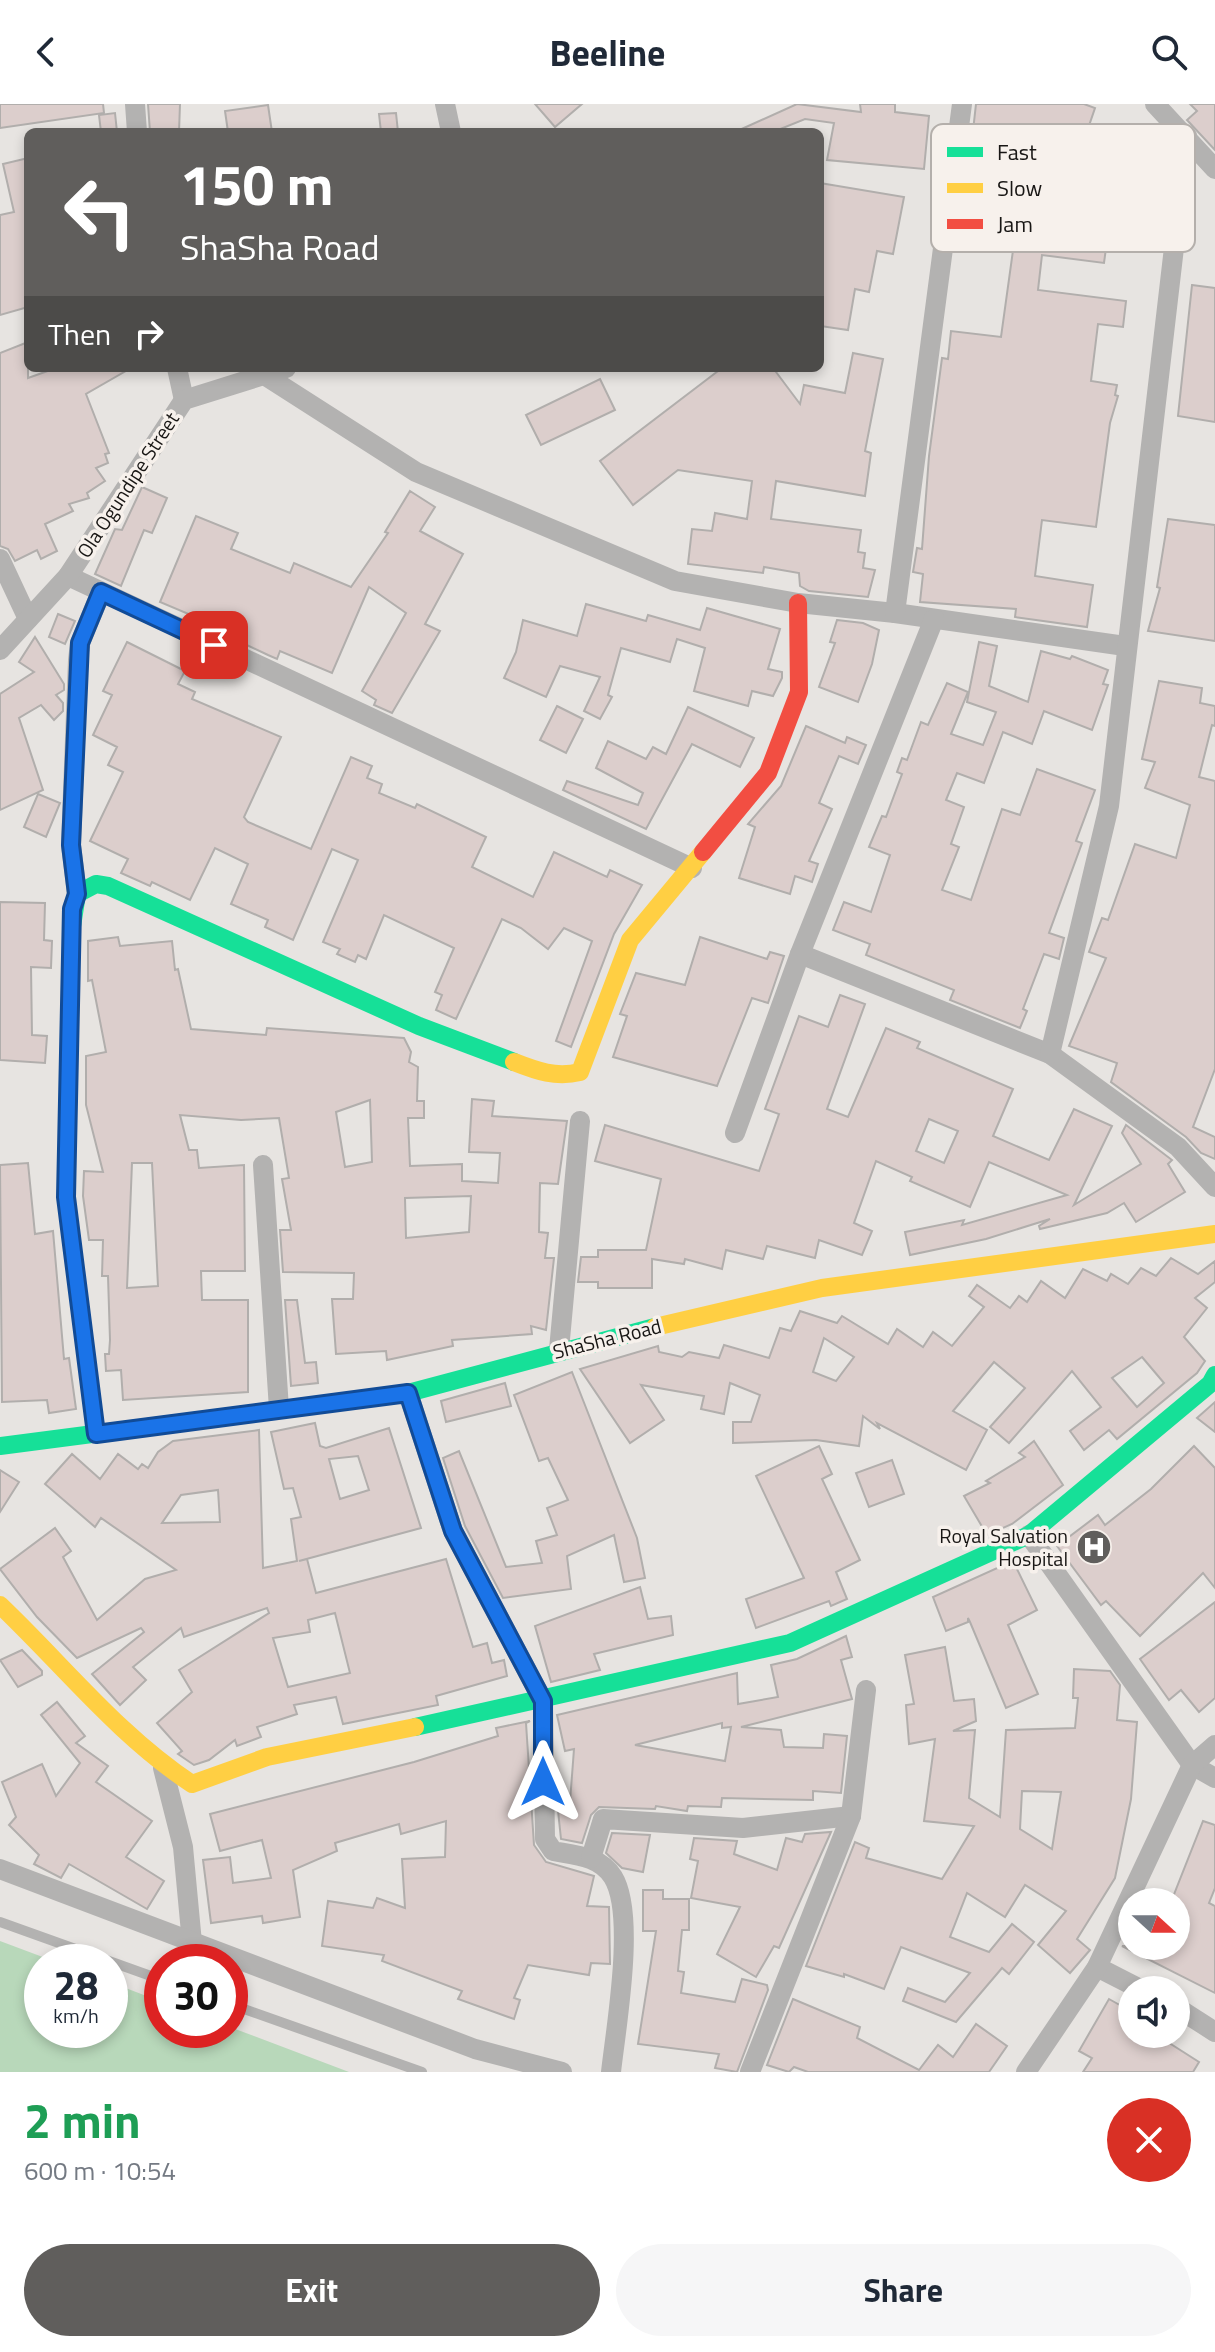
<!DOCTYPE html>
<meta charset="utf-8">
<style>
:root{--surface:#fff;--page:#f6f6f7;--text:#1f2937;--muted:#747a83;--accent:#605e5c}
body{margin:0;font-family:"Titillium Web",sans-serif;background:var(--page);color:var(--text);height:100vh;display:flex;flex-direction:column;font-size:30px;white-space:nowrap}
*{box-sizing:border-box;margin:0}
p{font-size:26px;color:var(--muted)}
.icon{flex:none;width:44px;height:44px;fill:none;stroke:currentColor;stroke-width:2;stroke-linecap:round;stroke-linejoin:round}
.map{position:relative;height:1968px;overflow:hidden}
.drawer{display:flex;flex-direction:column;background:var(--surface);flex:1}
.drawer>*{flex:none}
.top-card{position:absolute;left:24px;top:24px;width:800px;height:244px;border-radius:12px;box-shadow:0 4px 12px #0003;background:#605e5c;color:#fff;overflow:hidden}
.needle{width:52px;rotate:111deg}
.buttons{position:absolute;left:1118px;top:1784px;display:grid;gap:16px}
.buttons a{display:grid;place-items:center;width:72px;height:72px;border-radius:50%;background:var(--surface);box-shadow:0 4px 12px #0003;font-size:40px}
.speed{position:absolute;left:24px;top:1840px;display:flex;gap:16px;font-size:40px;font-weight:700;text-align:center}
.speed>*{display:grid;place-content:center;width:104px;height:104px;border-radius:50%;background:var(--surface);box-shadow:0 4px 12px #0003;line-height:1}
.speed small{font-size:20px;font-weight:400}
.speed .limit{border:12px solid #d22;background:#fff;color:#111}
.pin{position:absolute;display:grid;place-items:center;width:68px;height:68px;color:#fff;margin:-34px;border-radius:16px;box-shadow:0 4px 12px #0006}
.me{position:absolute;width:88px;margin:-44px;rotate:0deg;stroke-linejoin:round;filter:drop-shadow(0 0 6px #0008)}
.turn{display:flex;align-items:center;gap:28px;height:168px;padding:0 24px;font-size:36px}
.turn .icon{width:104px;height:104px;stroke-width:2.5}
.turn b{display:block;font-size:56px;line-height:68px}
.then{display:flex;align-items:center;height:76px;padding:0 24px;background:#0003;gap:16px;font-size:30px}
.round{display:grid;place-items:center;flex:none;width:84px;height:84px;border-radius:42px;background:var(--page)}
.head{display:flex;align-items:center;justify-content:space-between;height:136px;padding:0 24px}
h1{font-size:48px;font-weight:700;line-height:60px;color:#1e9e55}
.button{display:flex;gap:16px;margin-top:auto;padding:16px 24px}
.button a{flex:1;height:92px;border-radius:48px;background:var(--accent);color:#fff;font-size:32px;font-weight:700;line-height:92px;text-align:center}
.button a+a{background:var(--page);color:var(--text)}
header{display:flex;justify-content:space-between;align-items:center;height:104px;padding:0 24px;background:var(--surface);font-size:36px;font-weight:700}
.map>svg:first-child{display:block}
.green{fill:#b8d8ba}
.building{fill:#dccecc;stroke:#b1aeac;stroke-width:2;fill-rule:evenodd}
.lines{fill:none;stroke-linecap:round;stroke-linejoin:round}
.lane{stroke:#b3b2b1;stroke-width:10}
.street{stroke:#b3b2b1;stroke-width:20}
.fast{stroke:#16e098;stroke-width:18}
.slow{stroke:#ffcf43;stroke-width:18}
.jam{stroke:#f24e42;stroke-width:18}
.route-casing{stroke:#114b97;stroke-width:20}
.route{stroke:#1a73e8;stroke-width:14}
.labels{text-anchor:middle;stroke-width:7;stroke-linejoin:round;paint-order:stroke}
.street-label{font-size:20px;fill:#181614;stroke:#f7f1ec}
.poi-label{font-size:20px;fill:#181614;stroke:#f7f1ec;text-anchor:end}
.key{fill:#f7f1ec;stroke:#b4afab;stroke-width:2}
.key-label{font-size:22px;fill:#181614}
</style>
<header><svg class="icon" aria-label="back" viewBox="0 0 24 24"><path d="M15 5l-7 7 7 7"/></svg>Beeline<svg class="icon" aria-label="search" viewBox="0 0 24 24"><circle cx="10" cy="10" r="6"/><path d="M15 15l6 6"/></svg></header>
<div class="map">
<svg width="1215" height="1968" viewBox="0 0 1215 1968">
<rect width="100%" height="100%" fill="#e7e4e1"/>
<path class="green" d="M0 1837 56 1858H42V1926H110V1878L162 1898V1926L230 1923 349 1968H0Z"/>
<g class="building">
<path d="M0 0H103L104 9 0 24Z"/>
<path d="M148 0H180L179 28H150Z"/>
<path d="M535 0H582L555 23Z"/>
<path d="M797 0 861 8 860 0H895V8L929 12 924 65 827 56 834 19 805 15 773 28H735Z"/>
<path d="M976 0H1084L1095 4 1081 45 1057 36 1055 46 1027 43 1020 97 1046 101 1045 111 1077 115 1084 65 1146 73 1140 148 1106 144 1104 159 1042 151 1038 186 1126 197 1123 223 1098 220 1091 277 1117 281 1115 291 1118 292 1110 319 1096 423 1042 416 1035 472 1093 481 1087 523 1015 513 1016 505 920 498 923 470 913 468 917 444 922 445 929 352 942 254 948 255 951 227 1001 233 1015 132 969 126 981 92 972 91 977 37 972 36Z"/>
<path d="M1190 0H1215V46L1187 16 1197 7Z"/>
<path d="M268 1 272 28H228L225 7Z"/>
<path d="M115 9 117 28H101L99 11Z"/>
<path d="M396 9 398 28H381L379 10Z"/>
<path d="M28 54V203L0 211V111L14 108 3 60Z"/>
<path d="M820 79 904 93 893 150 877 147 869 188 855 185 848 226 820 222Z"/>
<path d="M1192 181 1215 184V318L1178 312Z"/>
<path d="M28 238V274L56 264H131L86 290 109 349 105 350 108 359 96 364 105 377 87 389 89 394 69 400 73 407 45 420 57 447 41 455 37 446 15 457 8 445 0 442V249Z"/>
<path d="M853 249 883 255 865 347 871 349 865 392 776 377 771 415 861 426 858 448 865 449 863 464 875 466 868 493 809 487 800 482 799 469 764 463 763 469 688 460 692 425 712 427 715 409 747 415 752 377 678 366 633 401 600 357 722 264H773L800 300 804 281 845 289Z"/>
<path d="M600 275 615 306 541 341 526 311Z"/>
<path d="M142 383 167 394 152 429 144 426 121 482 95 470 115 425 122 426Z"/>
<path d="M410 387 435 403 420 427 463 450 425 520 440 527 392 609 374 601 376 596 362 587 406 509 369 483 332 569 280 547 277 555 268 551 215 526 217 522 160 498 196 412 238 429 231 445 290 469 294 459 351 483 388 429 385 428Z"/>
<path d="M1168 415 1215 421V537L1148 527 1160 484 1157 483Z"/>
<path d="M586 500 646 517 648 511 700 526 707 504 780 525 768 565 782 568V574L773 592 752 587 748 602 694 587 705 544 677 535 670 558 621 544 608 591 612 593 600 615 584 607 600 573 560 562 546 593 504 574 516 548 523 516 577 532Z"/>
<path d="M58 510 75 517 65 540 49 533Z"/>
<path d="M837 516 863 519 879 526 872 560 858 598 819 583 835 539 830 538Z"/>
<path d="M35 533 64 580V586L56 591 63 599V607L54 616 41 601 19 614 43 686 0 706V590L34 568 19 558Z"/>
<path d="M127 538 185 567 178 580 195 588 192 595 281 633 244 713 248 718 311 745 351 653 372 662 367 674 382 680 379 689 415 704 417 700 486 733 472 763 533 793 554 748 607 773 610 766 642 781 614 830 571 943 556 937 592 837 564 824 548 845 521 824 502 815 456 915 436 906 442 891 435 888 454 844 384 811 366 855 358 851 355 858 337 850 340 845 323 838 358 756 332 745 293 836 265 823 268 816 231 800 248 760 215 744 190 796 152 778 150 782 121 769 128 755 90 737 123 668 108 661 117 643 93 631 112 591 103 587Z"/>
<path d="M979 538 997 542 989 582 1028 598 1041 547 1070 555 1072 552 1108 566 1103 580 1108 581 1092 626 1044 607 1032 640 1003 628 984 679 957 669 946 696 964 703 951 740 959 743 942 786 971 796 1002 705 1020 711 1037 665 1095 686 1076 737 1082 739 1049 829 1064 834 1059 855 1044 850 1023 905 1027 907 1020 924 950 896 954 886 866 851 870 840 833 826 844 798 871 808 890 751 869 743 882 712 886 713 902 670 897 668 902 654 907 656 921 618 928 621 947 579 968 588 951 630 983 641 996 608 967 598Z"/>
<path d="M1159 577 1202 584 1200 599 1215 602V622L1212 621 1199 673 1215 677V965L1193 1023 1215 1033V1055L1201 1049 1186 1033 1111 978 1117 959 1069 942 1106 854 1089 848 1102 814 1108 816 1135 740 1176 754 1190 701 1145 684 1155 658 1142 655Z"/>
<path d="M557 602 583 615 566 649 540 636Z"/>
<path d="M688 603 754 634 740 663 692 640 646 725 563 686 567 677 638 701 643 689 596 664 608 637 646 655 653 643 666 650Z"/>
<path d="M806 622 845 639 847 633 866 641 858 660 839 652 819 699 832 705 809 757 818 760 812 778 795 772 790 790 739 774 755 723 748 720 781 682Z"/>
<path d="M38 690 60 699 46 733 24 723Z"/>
<path d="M0 798 45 799 44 836 52 837 51 864 31 863 32 931 47 932 45 959 0 956Z"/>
<path d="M118 833 120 842 172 837 175 866 178 865 191 925 266 931 267 924 404 934 411 948 409 958 418 963 417 997H424V1014H408L410 1062 462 1060V1077L498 1079 500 1049 469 1048 472 995 494 997 492 1012 567 1017 558 1080 540 1079 539 1128 548 1129 545 1154H554L546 1226 531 1222 532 1230 452 1236 453 1242 387 1256 386 1247 336 1250 332 1195H353L354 1169 283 1168 280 1126H291L282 1075 289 1074 279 1014 241 1016 180 1011 189 1046H197L199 1064 244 1061 245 1167H201L202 1196H248V1288L123 1296 121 1266 106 1267 105 1250H109L110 1236 108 1172H102L103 1136H89L83 1092 84 1067 103 1068 86 1001V952L106 948 92 876 88 877V837ZM370 996 372 1058 345 1063 336 1008ZM132 1059H152L158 1182 127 1184ZM471 1092 469 1128 406 1134 405 1094Z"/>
<path d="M700 833 767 855 770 848 784 852 768 899 752 894 717 982 613 953 627 912 620 910 636 869 685 881Z"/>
<path d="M840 891 865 900 827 1005 848 1013 886 924 920 938 917 944 1013 985 993 1032 1049 1056 1074 1005 1112 1022 1074 1101 1141 1060 1122 1029 1126 1021 1172 1056 1168 1060 1185 1088 1136 1118 1124 1099 1107 1109 1040 1125 1039 1122 1050 1115 986 1135 910 1151 905 1128 964 1116 962 1121 1067 1091 989 1058 970 1103 910 1077 912 1073 876 1057 854 1119 872 1127 862 1151 819 1136 815 1154 767 1142 763 1155 726 1146 722 1165 685 1155 684 1160 652 1155V1184H598V1178H578L581 1153H598V1146H646L661 1075 595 1057 605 1021 759 1067 779 1010 765 1005 799 912 828 923ZM929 1015 958 1027 944 1059 916 1047Z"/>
<path d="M28 1059 35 1130 53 1127 64 1255 69 1254 76 1305 49 1309 47 1296 2 1298 0 1061Z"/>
<path d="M1171 1154 1198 1170 1215 1157V1178L1195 1194 1207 1204 1184 1233 1205 1257 1197 1269 1117 1335 1109 1326 1084 1346 1070 1327 1101 1303 1072 1267 1009 1339 990 1323 1025 1284 994 1258 953 1307 987 1326 966 1366 877 1319 880 1325 863 1312 859 1342 816 1336 733 1339V1318H751L760 1291 730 1279 724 1310 701 1305 704 1292 641 1281 664 1316 630 1339 580 1265 658 1242 659 1248 682 1253 689 1248 719 1254 724 1241 769 1254 780 1224 791 1227 800 1207 837 1219 842 1212 888 1240 897 1225 923 1243 933 1228 952 1242 984 1203 969 1192 977 1181 1010 1204 1019 1192 1027 1198 1041 1177 1065 1194 1083 1165 1107 1177 1111 1170 1128 1180 1141 1164 1156 1172ZM824 1234 854 1253 836 1277 813 1268ZM1142 1253 1164 1279 1137 1303 1112 1274Z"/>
<path d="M285 1196H297L305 1259 316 1258 318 1279 291 1282Z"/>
<path d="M572 1268 637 1434 645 1474 624 1478 614 1431 567 1452 571 1485 503 1494 465 1422 443 1354 459 1347 506 1463 542 1459 536 1437 557 1431 547 1404 568 1396 548 1354 539 1357 514 1291Z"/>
<path d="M505 1279 511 1302 446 1318 441 1297Z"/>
<path d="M1215 1298V1328L1197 1314Z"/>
<path d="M315 1319 320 1342 326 1344 389 1324 421 1424 299 1457 307 1455 316 1489 446 1455 473 1543 487 1539 492 1559 504 1556 507 1572 436 1592 438 1601 343 1620 336 1593 294 1601 297 1610 257 1623 261 1633 237 1642 235 1636 209 1656 194 1661 178 1650 182 1647 157 1619 192 1588 179 1566 269 1509 267 1504 184 1533 181 1524 133 1563 146 1576 120 1601 92 1570 144 1528 141 1524 77 1554 37 1513 0 1465 55 1424 71 1447 63 1453 97 1516 145 1475 176 1466 101 1414 95 1423 45 1380 72 1350 100 1375 118 1350 138 1365 142 1360 148 1364 158 1348 173 1337 259 1326 263 1464 297 1457 291 1415 301 1413 293 1384 284 1385 271 1328ZM358 1352 369 1386 340 1395 329 1355ZM218 1386 220 1418 162 1419 181 1391ZM335 1509 350 1569 288 1583 273 1534 310 1528 308 1516Z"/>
<path d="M1034 1337 1063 1381 1012 1420 987 1431 964 1392 990 1379 986 1377 1025 1353 1019 1349Z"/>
<path d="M819 1342 832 1370 822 1375 860 1456 836 1468 847 1495 831 1502 829 1497 756 1524 746 1495 804 1474 756 1372Z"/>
<path d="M1194 1342 1215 1364V1484L1203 1469 1140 1532 1106 1497 1101 1501 1057 1442 1098 1411 1105 1421 1151 1385Z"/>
<path d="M892 1356 904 1390 869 1403 856 1369Z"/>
<path d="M0 1366 19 1378 0 1408Z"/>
<path d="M1024 1452 1014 1459 1037 1506 1008 1521 1038 1590 1006 1604 970 1518 968 1514V1518L946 1527 933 1493Z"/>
<path d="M640 1483 648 1515 671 1512 673 1531 594 1550 600 1566 551 1578 535 1522Z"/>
<path d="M1215 1498V1594L1199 1608 1181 1586 1169 1596 1140 1555Z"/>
<path d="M846 1532 852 1553 841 1556 852 1595 741 1623 781 1626 784 1643 823 1644 824 1630 847 1632 841 1689 813 1687V1696L722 1694 721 1703 688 1702 687 1707 656 1702 655 1705 599 1703 591 1711 582 1739 561 1735 557 1697 570 1698 574 1645 565 1647 557 1611 737 1569 738 1600 778 1593 771 1561 797 1555ZM722 1619V1624L731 1623 725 1657 635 1641Z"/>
<path d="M945 1543 954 1597 974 1595 976 1617 953 1627 975 1626 969 1694 1000 1713 1006 1626 1075 1624 1078 1594H1073L1074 1565 1110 1567 1120 1581 1117 1616 1137 1618 1131 1695 1115 1774 1077 1835 1090 1846 1070 1869 1038 1841 1066 1807 1025 1781 1005 1813 967 1789 950 1833 989 1848 1012 1820 1034 1838 1009 1870 1002 1864 956 1918 903 1897 908 1884 945 1898 970 1869 901 1843 884 1885 844 1870V1873L806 1862 855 1738 869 1744 866 1754 942 1775 974 1722 924 1717 935 1635 909 1640 906 1601 914 1600 905 1551ZM1022 1687 1061 1688 1052 1745 1020 1725Z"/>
<path d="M22 1546 42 1567V1571L18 1583 0 1556Z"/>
<path d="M57 1598 85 1632 76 1639 108 1662 96 1678 152 1717 126 1753 164 1777 147 1805 69 1760 61 1774 34 1760 39 1751 9 1721 16 1713 2 1678 42 1660 56 1692 80 1659 41 1611Z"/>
<path d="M530 1617 526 1619 534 1741 546 1758 594 1772 587 1802 609 1803 610 1860 591 1859 589 1871 528 1861 514 1894 520 1896 514 1915 458 1895 462 1887 382 1857 384 1851 322 1842 328 1797 373 1804 377 1794 405 1804 402 1755 445 1753 446 1717 401 1730 399 1720 335 1739 337 1747 293 1766 300 1813 263 1819 262 1812 211 1819 203 1756 230 1753 233 1779 271 1774 262 1736 220 1747 210 1710 414 1658 498 1632 496 1624Z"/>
<path d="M1203 1717 1215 1721V1784L1209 1799 1215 1802V1889L1122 1842H1176V1798H1171Z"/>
<path d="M831 1728 779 1844 774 1842 756 1873 717 1850 740 1803 691 1794 698 1757 690 1755 694 1734 737 1737 734 1750 777 1766 786 1734 802 1738 805 1730Z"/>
<path d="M612 1729 650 1731 643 1768 622 1764 606 1749Z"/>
<path d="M643 1786H663V1795H689V1826H682L678 1867 684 1868 681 1889 735 1898 742 1875 767 1881 768 1886 737 1968 715 1964 719 1950 638 1940 656 1827H643Z"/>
<path d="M793 1895 860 1923 857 1934 919 1966 938 1941 953 1953 976 1920 1007 1942 989 1968H808L794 1963 789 1968 767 1961Z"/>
<path d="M1109 1895 1132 1908V1930H1155L1199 1958 1193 1968H1083L1092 1954 1079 1947Z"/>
</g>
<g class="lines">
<g class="lane">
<path d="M0 1818 162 1876"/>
<path d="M230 1900 422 1968"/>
</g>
<g class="street">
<path d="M135 0 137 28"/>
<path d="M445 0 451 28"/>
<path d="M1155 0 1215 65"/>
<path d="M177 264 184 296"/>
<path d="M266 272 416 368 675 477 798 499 895 509 1125 542"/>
<path d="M0 455 28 515"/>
<path d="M68 472 692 764"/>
<path d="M895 509 962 0"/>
<path d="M0 546 68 472 184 296 286 264"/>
<path d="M77 790 71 741 78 556 80 539 101 488"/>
<path d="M800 850 1050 950 1178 1043 1215 1083"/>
<path d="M1050 950 1109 702 1187 32"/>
<path d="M735 1029 800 850 934 515"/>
<path d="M263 1061 279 1305"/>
<path d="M559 1246 580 1017"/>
<path d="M408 1289 453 1427 543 1597 545 1735 553 1747C575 1751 600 1752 613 1773 636 1810 616 1923 611 1968"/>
<path d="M1029 1431 1192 1661 1215 1674"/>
<path d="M163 1664 183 1743 192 1839"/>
<path d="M591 1754 603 1715 743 1724 851 1712"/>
<path d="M0 1765 475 1945 562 1968"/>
<path d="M1097 1863 1142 1886"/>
<path d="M1176 1903 1215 1928"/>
<path d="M750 1968 851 1712 866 1586"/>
<path d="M1026 1968 1097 1863 1192 1661 1215 1641"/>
</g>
<g class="fast">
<path d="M72 822 77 790 96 780 108 782 419 922 514 958"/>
<path d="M0 1342 408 1289 655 1223"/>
<path d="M415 1623 790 1539 1029 1431 1210 1280 1215 1271"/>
</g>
<g class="slow">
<path d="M72 822 66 1093 96 1330"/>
<path d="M514 958C537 967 556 974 580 968L630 836 703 748"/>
<path d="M655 1223 822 1184 1215 1130"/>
<path d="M0 1501C64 1562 118 1631 192 1680L267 1653 415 1623"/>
</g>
<path class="jam" d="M703 748 768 669 799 588 798 499"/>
</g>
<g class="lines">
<g class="route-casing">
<path id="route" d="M214 541 101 488 80 539 71 741 77 790 72 805 66 1093 96 1330 408 1289 453 1427 543 1597V1678"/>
</g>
<use href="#route" class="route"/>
</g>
<defs>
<g id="hospital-disc" transform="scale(1.8)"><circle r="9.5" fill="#605e5c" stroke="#f7f1ec"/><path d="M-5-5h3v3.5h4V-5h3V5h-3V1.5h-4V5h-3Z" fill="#fff"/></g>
</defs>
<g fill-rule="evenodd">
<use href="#hospital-disc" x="1094" y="1443"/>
</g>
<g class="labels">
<g class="street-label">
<text transform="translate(128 381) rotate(-57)" y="7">Ola Ogundipe Street</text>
<text transform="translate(607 1235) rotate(-14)" y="7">ShaSha Road</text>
</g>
<g class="poi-label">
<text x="1068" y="1439">Royal Salvation<tspan x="1068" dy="23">Hospital</tspan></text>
</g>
</g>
<rect x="931" y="20" width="264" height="128" rx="12" class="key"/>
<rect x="947" y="43" width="36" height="10" fill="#16e098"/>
<rect x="947" y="79" width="36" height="10" fill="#ffcf43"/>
<rect x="947" y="115" width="36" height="10" fill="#f24e42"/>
<g class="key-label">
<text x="997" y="56">Fast</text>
<text x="997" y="92">Slow</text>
<text x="997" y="128">Jam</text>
</g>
</svg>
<div class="buttons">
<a><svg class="needle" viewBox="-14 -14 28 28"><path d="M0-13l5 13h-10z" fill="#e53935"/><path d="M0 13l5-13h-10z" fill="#747a83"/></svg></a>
<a><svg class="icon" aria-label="sound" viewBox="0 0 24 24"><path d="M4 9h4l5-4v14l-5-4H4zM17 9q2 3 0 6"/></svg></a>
</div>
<div class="speed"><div>28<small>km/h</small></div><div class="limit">30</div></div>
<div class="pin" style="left:214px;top:541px;background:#d93025"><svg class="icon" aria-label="arrive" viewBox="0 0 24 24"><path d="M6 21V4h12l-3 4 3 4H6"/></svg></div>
<svg class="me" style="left:543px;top:1678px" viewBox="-20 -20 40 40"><path d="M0-17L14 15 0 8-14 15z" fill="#1a73e8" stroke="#fff" stroke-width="4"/></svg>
<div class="top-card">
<div class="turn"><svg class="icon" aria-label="left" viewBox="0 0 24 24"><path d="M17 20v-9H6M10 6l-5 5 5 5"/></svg><div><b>150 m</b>ShaSha Road</div></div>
<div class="then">Then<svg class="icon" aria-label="right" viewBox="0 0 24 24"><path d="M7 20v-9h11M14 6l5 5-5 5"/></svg></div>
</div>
</div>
<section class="drawer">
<div class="head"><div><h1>2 min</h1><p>600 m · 10:54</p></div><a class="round" style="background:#d93025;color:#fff"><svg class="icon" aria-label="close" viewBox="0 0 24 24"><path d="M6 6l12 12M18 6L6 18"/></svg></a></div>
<div class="button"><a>Exit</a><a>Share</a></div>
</section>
